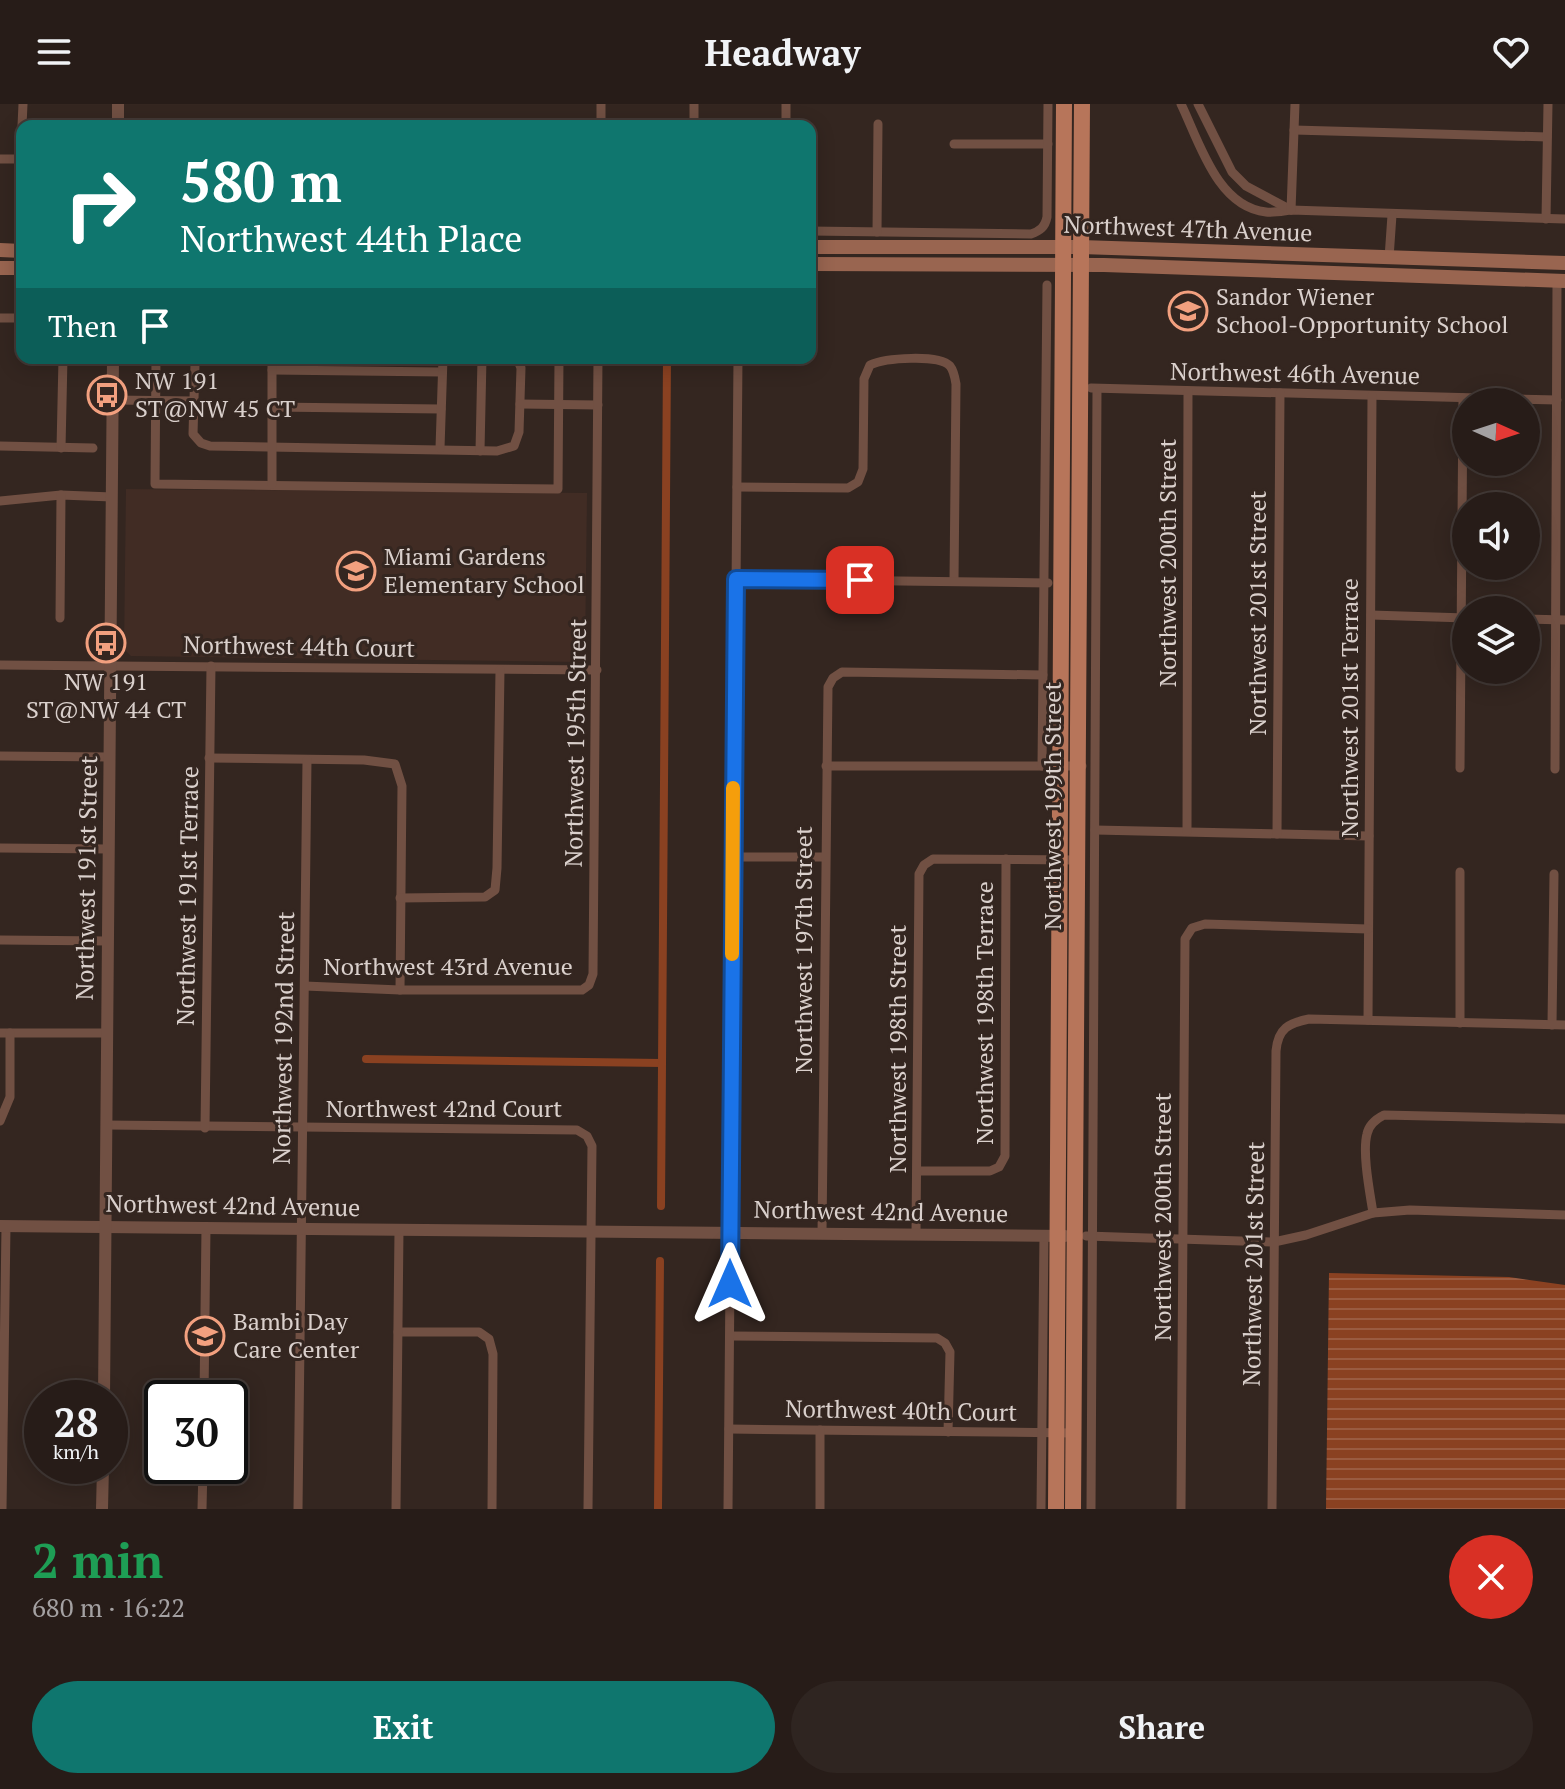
<!DOCTYPE html>
<meta charset="utf-8">
<style>
:root{--surface:#271c18;--page:#2f2521;--text:#f1f3f6;--muted:#a4a1a2;--line:#433a37;--accent:#0f766e}
body{margin:0;font-family:"PT Serif",serif;background:var(--page);color:var(--text);height:100vh;display:flex;flex-direction:column;font-size:30px;white-space:nowrap}
*{box-sizing:border-box;margin:0}
p{font-size:26px;color:var(--muted)}
.icon{flex:none;width:44px;height:44px;fill:none;stroke:currentColor;stroke-width:2;stroke-linecap:round;stroke-linejoin:round}
.map{position:relative;height:1405px;overflow:hidden}
.side{display:flex;flex-direction:column;background:var(--surface);flex:1}
.side>*{flex:none}
.top-card{position:absolute;left:16px;top:16px;width:800px;height:244px;border-radius:16px;box-shadow:0 4px 20px #0003,0 0 0 2px var(--line);background:#0f766e;color:#fff;overflow:hidden}
.needle{width:52px;rotate:93deg}
.tools{position:absolute;left:1452px;top:284px;display:grid;gap:16px}
.tools a{display:grid;place-items:center;width:88px;height:88px;border-radius:50%;background:var(--surface);box-shadow:0 4px 20px #0003,0 0 0 2px var(--line);font-size:40px}
.speed{position:absolute;left:24px;top:1276px;display:flex;gap:16px;font-size:40px;font-weight:700;text-align:center}
.speed>*{display:grid;place-content:center;width:104px;height:104px;border-radius:50%;background:var(--surface);box-shadow:0 4px 20px #0003,0 0 0 2px var(--line);line-height:1}
.speed small{font-size:20px;font-weight:400}
.speed .limit{border:4px solid #111;border-radius:12px;background:#fff;color:#111}
.pin{position:absolute;display:grid;place-items:center;width:68px;height:68px;color:#fff;margin:-34px;border-radius:16px;box-shadow:0 4px 12px #0006}
.me{position:absolute;width:88px;margin:-44px;rotate:0deg;stroke-linejoin:round;filter:drop-shadow(0 0 6px #0008)}
.turn{display:flex;align-items:center;gap:28px;height:168px;padding:0 32px;font-size:36px}
.turn .icon{width:104px;height:104px;stroke-width:2.5}
.turn b{display:block;font-size:56px;line-height:68px}
.then{display:flex;align-items:center;height:76px;padding:0 32px;background:#0003;gap:16px;font-size:30px}
.round{display:grid;place-items:center;flex:none;width:84px;height:84px;border-radius:42px;background:var(--page)}
.headline{display:flex;align-items:center;justify-content:space-between;height:136px;padding:0 32px}
h1{font-size:48px;font-weight:700;line-height:60px;color:#1e9e55}
.cta{display:flex;gap:16px;margin-top:auto;padding:16px 32px}
.cta a{flex:1;height:92px;border-radius:48px;background:var(--accent);color:#fff;font-size:32px;font-weight:700;line-height:92px;text-align:center}
.cta a+a{background:var(--page);color:var(--text)}
header{display:flex;justify-content:space-between;align-items:center;height:104px;padding:0 32px;background:var(--surface);font-size:36px;font-weight:700}
.map>svg:first-child{display:block}
.built{fill:#412c24}
.water{fill:url(#water-rules)}
.lines{fill:none;stroke-linecap:round;stroke-linejoin:round}
.canal{stroke:#8a4121;stroke-width:8}
.minor{stroke:#715043;stroke-width:9}
.tertiary{stroke:#715043;stroke-width:12}
.secondary{stroke:#996550;stroke-width:14}
.primary{stroke:#b7755a;stroke-width:16}
.route-casing{stroke:#114b97;stroke-width:20}
.route{stroke:#1a73e8;stroke-width:14}
.slow{stroke:#f59e0b;stroke-width:14}
.labels{text-anchor:middle;stroke-width:6;stroke-linejoin:round;paint-order:stroke}
.street-label{font-size:24px;fill:#dad0cc;stroke:#342620}
.poi-label{font-size:24px;fill:#dad0cc;stroke:#342620;text-anchor:start}
</style>
<header><svg class="icon" aria-label="menu" viewBox="0 0 24 24"><path d="M4 6h16M4 12h16M4 18h16"/></svg>Headway<svg class="icon" aria-label="heart" viewBox="0 0 24 24"><path d="M12 20l-8-8c-3-5 5-10 8-4 3-6 11-1 8 4z"/></svg></header>
<div class="map">
<svg width="1565" height="1405" viewBox="0 0 1565 1405">
<defs>
<pattern id="water-rules" width="6" height="5" patternUnits="userSpaceOnUse" patternTransform="scale(2)"><rect width="6" height="5" fill="#8a4121"/><path d="M0 2.5h6" fill="none" stroke="#9a5b40"/></pattern>
</defs>
<rect width="100%" height="100%" fill="#342620"/>
<path class="built" d="M126 385 587 389 585 555 580 558 131 552 124 545Z"/>
<path class="water" d="M1329 1169 1509 1173 1565 1181V1405H1326Z"/>
<g class="lines">
<g class="canal">
<path d="M366 955 662 959"/>
<path d="M661 1102 667 254"/>
<path d="M658 1405 660 1157"/>
</g>
<g class="minor">
<path d="M1181 0C1199 37 1217 103 1266 108 1274 109 1283 107 1291 106L1565 115"/>
<path d="M1198 0 1232 68 1246 82 1291 106"/>
<path d="M22 22 23 0"/>
<path d="M601 22V0"/>
<path d="M694 22V0"/>
<path d="M786 22V0"/>
<path d="M1294 26 1547 33"/>
<path d="M954 40H1048"/>
<path d="M0 55H22"/>
<path d="M21 55 22 34"/>
<path d="M1291 106 1295 0"/>
<path d="M1546 115 1548 0"/>
<path d="M810 127 1031 130C1040 127 1045 123 1047 113L1048 0"/>
<path d="M877 128 878 20"/>
<path d="M1389 154 1392 111"/>
<path d="M0 214H22"/>
<path d="M156 254 155 380 558 385 559 254"/>
<path d="M197 254 195 260 193 330 201 339 210 342 497 347 514 342 519 328 521 264 517 254"/>
<path d="M272 266 442 268"/>
<path d="M1091 284 1557 296"/>
<path d="M113 296 194 297"/>
<path d="M520 300 598 301"/>
<path d="M272 303 441 305"/>
<path d="M0 342 93 344"/>
<path d="M61 344 63 254"/>
<path d="M440 344 443 254"/>
<path d="M480 347 482 254"/>
<path d="M272 380V254"/>
<path d="M737 383 848 384 858 378 863 365 864 275 870 261C885 254 938 250 950 262 954 267 955 274 956 280L954 477"/>
<path d="M0 397 61 391 112 393"/>
<path d="M736 475 1048 479"/>
<path d="M1371 511 1466 514"/>
<path d="M60 514 61 391"/>
<path d="M1526 515 1565 516"/>
<path d="M0 561 597 566"/>
<path d="M0 652 110 653"/>
<path d="M209 654 364 656 395 660 402 682 400 886"/>
<path d="M826 662H1082"/>
<path d="M1042 662 1047 181"/>
<path d="M1460 664 1463 294"/>
<path d="M1555 665 1557 177"/>
<path d="M1095 726 1369 732"/>
<path d="M1187 727 1188 287"/>
<path d="M1277 730 1280 289"/>
<path d="M0 744 109 745"/>
<path d="M732 753H825"/>
<path d="M400 794 485 793 495 786 497 764 500 566"/>
<path d="M0 836 108 837"/>
<path d="M305 882 400 886H582L589 881 593 870 598 254"/>
<path d="M1368 916 1372 292"/>
<path d="M1460 919V768"/>
<path d="M1552 921 1554 770"/>
<path d="M0 929H107"/>
<path d="M0 1017 10 993V929"/>
<path d="M106 1021 577 1026 587 1032 592 1042 588 1405"/>
<path d="M205 1024 211 562"/>
<path d="M917 1067H990L999 1063 1005 1052 1006 755"/>
<path d="M1373 1109C1370 1089 1362 1049 1367 1030 1369 1020 1376 1015 1384 1011L1565 1015"/>
<path d="M822 1130 828 583 833 574 842 568 1043 571"/>
<path d="M916 1131 919 770 924 761 933 755 1077 756"/>
<path d="M1086 1132 1274 1138 1306 1131 1373 1109 1410 1106 1565 1111"/>
<path d="M398 1228H479L489 1235 493 1250 492 1405"/>
<path d="M730 1232 937 1234 945 1239 950 1248 948 1328"/>
<path d="M204 1294 206 1123"/>
<path d="M729 1325 1074 1329"/>
<path d="M820 1326V1405"/>
<path d="M2 1405 6 1122"/>
<path d="M202 1405 203 1362"/>
<path d="M298 1405 307 656"/>
<path d="M396 1405 399 1126"/>
<path d="M728 1405 738 254"/>
<path d="M1041 1405 1044 1131"/>
<path d="M1091 1405 1097 285"/>
<path d="M1181 1405 1185 835 1192 824 1205 820 1368 825"/>
<path d="M1272 1405 1276 947C1278 924 1289 919 1309 915L1565 921"/>
</g>
<g class="tertiary">
<path d="M118 22V0"/>
<path d="M0 1122 1065 1132"/>
<path d="M104 1294 113 254"/>
<path d="M102 1405 103 1362"/>
</g>
<g class="secondary">
<path d="M810 143H1081L1565 159"/>
<path d="M0 146 22 147"/>
<path d="M810 160 1104 161 1565 177"/>
<path d="M0 164H22"/>
</g>
<g class="primary">
<path d="M1056 1405 1064 0"/>
<path d="M1073 1405 1082 0"/>
</g>
</g>
<g class="lines">
<g class="route-casing">
<path id="route" d="M730 1180 736 475 860 476"/>
</g>
<use href="#route" class="route"/>
<path class="slow" d="M732 850 733 684"/>
</g>
<defs>
<g id="school-ring" transform="scale(2)"><circle r="9.5" fill="#342620" stroke="#f2a07f" stroke-width="1.5"/><path d="M0-5L7-2L0 1L-7-2ZM-4 1L0 2.5L4 1V4Q0 6-4 4Z" fill="#f2a07f"/></g>
<g id="bus-ring" transform="scale(2)"><circle r="9.5" fill="#342620" stroke="#f2a07f" stroke-width="1.5"/><path d="M-5-6H5V4H4V6H2V4H-2V6H-4V4H-5ZM-3.5-4V0h7V-4ZM-3.5 1.2v1.5H-2V1.2ZM2 1.2v1.5H3.5V1.2Z" fill="#f2a07f"/></g>
</defs>
<g fill-rule="evenodd">
<use href="#school-ring" x="1188" y="207"/>
<use href="#bus-ring" x="107" y="291"/>
<use href="#school-ring" x="356" y="467"/>
<use href="#bus-ring" x="106" y="539"/>
<use href="#school-ring" x="205" y="1232"/>
</g>
<g class="labels">
<g class="street-label">
<text transform="translate(1188 125) rotate(2)" y="8">Northwest 47th Avenue</text>
<text transform="translate(1295 270) rotate(1)" y="8">Northwest 46th Avenue</text>
<text transform="translate(1168 459) rotate(-90)" y="8">Northwest 200th Street</text>
<text transform="translate(1258 509) rotate(-90)" y="8">Northwest 201st Street</text>
<text transform="translate(299 543) rotate(1)" y="8">Northwest 44th Court</text>
<text transform="translate(1350 604) rotate(-90)" y="8">Northwest 201st Terrace</text>
<text transform="translate(576 639) rotate(-89)" y="8">Northwest 195th Street</text>
<text transform="translate(1053 702) rotate(-90)" y="8">Northwest 199th Street</text>
<text transform="translate(87 774) rotate(-89)" y="8">Northwest 191st Street</text>
<text transform="translate(188 792) rotate(-89)" y="8">Northwest 191st Terrace</text>
<text transform="translate(804 846) rotate(-90)" y="8">Northwest 197th Street</text>
<text x="448" y="871">Northwest 43rd Avenue</text>
<text transform="translate(985 909) rotate(-90)" y="8">Northwest 198th Terrace</text>
<text transform="translate(284 934) rotate(-89)" y="8">Northwest 192nd Street</text>
<text transform="translate(898 945) rotate(-90)" y="8">Northwest 198th Street</text>
<text x="444" y="1013">Northwest 42nd Court</text>
<text transform="translate(233 1102) rotate(1)" y="8">Northwest 42nd Avenue</text>
<text transform="translate(881 1108) rotate(1)" y="8">Northwest 42nd Avenue</text>
<text transform="translate(1163 1113) rotate(-90)" y="8">Northwest 200th Street</text>
<text transform="translate(1254 1160) rotate(-89)" y="8">Northwest 201st Street</text>
<text transform="translate(901 1307) rotate(1)" y="8">Northwest 40th Court</text>
</g>
<g class="poi-label">
<text x="1216" y="201">Sandor Wiener<tspan x="1216" dy="28">School-Opportunity School</tspan></text>
<text x="135" y="285">NW 191<tspan x="135" dy="28">ST@NW 45 CT</tspan></text>
<text x="384" y="461">Miami Gardens<tspan x="384" dy="28">Elementary School</tspan></text>
<text x="106" y="586" text-anchor="middle">NW 191<tspan x="106" dy="28">ST@NW 44 CT</tspan></text>
<text x="233" y="1226">Bambi Day<tspan x="233" dy="28">Care Center</tspan></text>
</g>
</g>
</svg>
<div class="tools">
<a><svg class="needle" viewBox="-14 -14 28 28"><path d="M0-13l5 13h-10z" fill="#e53935"/><path d="M0 13l5-13h-10z" fill="#a4a1a2"/></svg></a>
<a><svg class="icon" aria-label="sound" viewBox="0 0 24 24"><path d="M4 9h4l5-4v14l-5-4H4zM17 9q2 3 0 6"/></svg></a>
<a><svg class="icon" aria-label="layers" viewBox="0 0 24 24"><path d="M12 4l9 5-9 5-9-5zM3 14l9 5 9-5"/></svg></a>
</div>
<div class="speed"><div>28<small>km/h</small></div><div class="limit">30</div></div>
<div class="pin" style="left:860px;top:476px;background:#d93025"><svg class="icon" aria-label="arrive" viewBox="0 0 24 24"><path d="M6 21V4h12l-3 4 3 4H6"/></svg></div>
<svg class="me" style="left:730px;top:1180px" viewBox="-20 -20 40 40"><path d="M0-17L14 15 0 8-14 15z" fill="#1a73e8" stroke="#fff" stroke-width="4"/></svg>
<div class="top-card">
<div class="turn"><svg class="icon" aria-label="right" viewBox="0 0 24 24"><path d="M7 20v-9h11M14 6l5 5-5 5"/></svg><div><b>580 m</b>Northwest 44th Place</div></div>
<div class="then">Then<svg class="icon" aria-label="arrive" viewBox="0 0 24 24"><path d="M6 21V4h12l-3 4 3 4H6"/></svg></div>
</div>
</div>
<section class="side">
<div class="headline"><div><h1>2 min</h1><p>680 m · 16:22</p></div><a class="round" style="background:#d93025;color:#fff"><svg class="icon" aria-label="close" viewBox="0 0 24 24"><path d="M6 6l12 12M18 6L6 18"/></svg></a></div>
<div class="cta"><a>Exit</a><a>Share</a></div>
</section>
